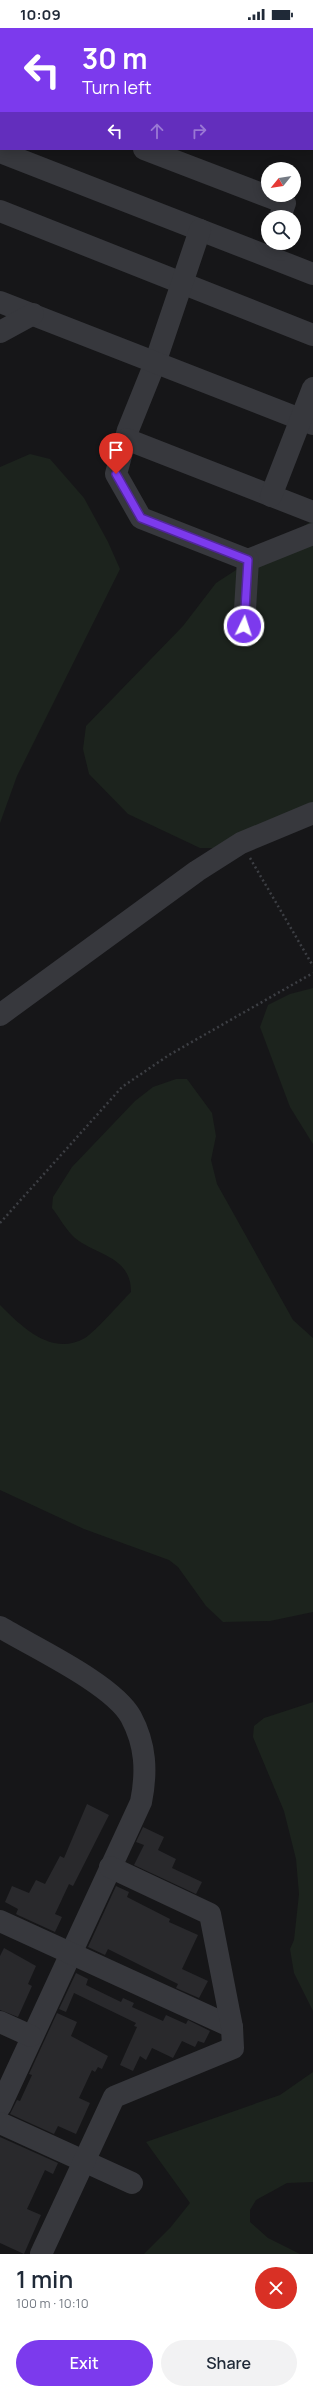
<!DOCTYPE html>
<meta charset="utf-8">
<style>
:root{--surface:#fff;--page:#f2f2f3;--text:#1f2937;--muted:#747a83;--accent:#7c3aed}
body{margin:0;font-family:Manrope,sans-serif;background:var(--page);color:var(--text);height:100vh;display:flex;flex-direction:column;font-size:15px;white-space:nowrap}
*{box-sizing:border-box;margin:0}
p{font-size:13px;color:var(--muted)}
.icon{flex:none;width:22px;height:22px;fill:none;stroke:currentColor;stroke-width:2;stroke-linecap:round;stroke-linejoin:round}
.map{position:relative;height:2226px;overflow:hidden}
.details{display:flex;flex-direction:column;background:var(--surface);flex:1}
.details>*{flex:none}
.banner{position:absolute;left:0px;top:0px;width:313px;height:122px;box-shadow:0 2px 10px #0003;background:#7c3aed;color:#fff;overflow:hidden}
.needle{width:26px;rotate:240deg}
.buttons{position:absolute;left:261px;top:134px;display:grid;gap:8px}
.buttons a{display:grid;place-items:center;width:40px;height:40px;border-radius:50%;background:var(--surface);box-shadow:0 2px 10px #0003;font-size:20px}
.pin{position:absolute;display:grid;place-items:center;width:34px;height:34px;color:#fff;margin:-41px -17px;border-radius:50% 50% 50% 0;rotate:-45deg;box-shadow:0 0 4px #0007}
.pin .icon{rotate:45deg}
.me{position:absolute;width:44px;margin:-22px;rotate:4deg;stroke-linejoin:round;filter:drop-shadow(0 0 3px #0008)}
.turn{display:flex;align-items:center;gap:14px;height:84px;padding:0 16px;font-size:18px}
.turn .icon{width:52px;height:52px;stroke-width:2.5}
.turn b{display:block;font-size:28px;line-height:34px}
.lanes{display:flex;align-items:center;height:38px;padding:0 16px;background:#0003;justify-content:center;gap:20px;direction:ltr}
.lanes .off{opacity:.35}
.round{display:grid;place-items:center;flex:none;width:42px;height:42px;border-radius:21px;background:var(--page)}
.headline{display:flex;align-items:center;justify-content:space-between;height:68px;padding:0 16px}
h1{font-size:24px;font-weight:600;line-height:30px}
.button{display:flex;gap:8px;margin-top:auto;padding:8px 16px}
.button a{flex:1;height:46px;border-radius:24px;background:var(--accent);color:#fff;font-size:16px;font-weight:600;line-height:46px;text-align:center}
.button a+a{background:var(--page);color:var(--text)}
.status{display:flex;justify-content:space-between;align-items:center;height:28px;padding:0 20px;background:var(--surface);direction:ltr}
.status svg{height:11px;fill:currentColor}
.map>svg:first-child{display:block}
.green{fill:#1c231d}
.building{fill:#29292c}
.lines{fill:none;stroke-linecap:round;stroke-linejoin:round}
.path{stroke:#3d3f44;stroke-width:2.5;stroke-dasharray:2 3;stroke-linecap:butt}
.minor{stroke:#37383d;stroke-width:22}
.route-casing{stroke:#51269a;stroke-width:10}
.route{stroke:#7c3aed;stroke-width:7}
</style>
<div class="status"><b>10:09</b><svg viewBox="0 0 49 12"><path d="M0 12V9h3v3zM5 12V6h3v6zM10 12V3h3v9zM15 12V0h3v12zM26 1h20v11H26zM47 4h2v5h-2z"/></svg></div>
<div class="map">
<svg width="313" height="2226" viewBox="0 0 313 2226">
<rect width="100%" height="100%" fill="#161618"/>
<g class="green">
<path d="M30 426 50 431 84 470 108 514 120 541 17 748 0 795V439Z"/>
<path d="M313 492V791L229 820H200L128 786 89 746 83 721 86 698 183 598 216 555Z"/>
<path d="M313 960V1116L290 1079 260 999 268 977 290 966Z"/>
<path d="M176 1051H187L212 1085 216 1108 211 1132 217 1156 293 1292 313 1310V1584L270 1593 223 1594 206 1578 178 1539 169 1532 84 1501 0 1462V1277C22 1299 52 1329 85 1310 96 1303 120 1275 131 1264 131 1228 97 1228 75 1210 66 1202 59 1189 52 1180L53 1169 72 1139 135 1073 153 1059Z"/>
<path d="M313 1674V1983L294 1945 290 1921 294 1912 299 1866 296 1831 284 1783 253 1709 254 1698 264 1690Z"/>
<path d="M313 2044V2154L287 2155 256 2172 250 2182V2194L268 2210 300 2226H144L170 2200 190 2175 146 2114 280 2067Z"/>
</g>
<g class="building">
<path d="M87 1776 109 1787 73 1858 69 1856 55 1886 62 1889 55 1904 20 1888 16 1886 18 1881 5 1874 12 1858 29 1865 36 1852 45 1856 60 1828 64 1830Z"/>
<path d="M143 1799 164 1809 158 1822 176 1831 172 1840 202 1854 196 1866 134 1837 144 1817 136 1814Z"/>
<path d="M116 1858 129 1864 127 1869 170 1891 169 1894 198 1907 182 1941 208 1953 199 1970 176 1960 178 1956 108 1921 105 1927 88 1919Z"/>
<path d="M4 1920 36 1938 28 1956 32 1958 18 1989 0 1982V1928Z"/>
<path d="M76 1945 88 1951 86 1957 121 1974 123 1970 134 1975 132 1979 163 1993 166 1987 186 1996 188 1992 210 2003 204 2015 198 2013 195 2019 182 2013 173 2030 152 2020 146 2032 140 2028 133 2043 120 2037 137 1999 134 1998 136 1995 74 1965 66 1984 59 1981Z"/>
<path d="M57 1985 77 1994 71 2008 108 2028 102 2041 98 2039 95 2044 92 2042 79 2070 90 2075 76 2106 58 2098 54 2106 10 2086 17 2072 20 2073 32 2047 29 2046Z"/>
<path d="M0 2109 58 2135 53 2146 45 2142 27 2181 41 2187 24 2226 0 2215Z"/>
</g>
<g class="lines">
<g class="path">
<path d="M250 830 313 938"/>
<path d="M0 1195 122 1059 169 1027 313 945"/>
</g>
<g class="minor">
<path d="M138 0V1"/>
<path d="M9 1 10 0"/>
<path d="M76 1 77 0"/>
<path d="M0 28 1 25"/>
<path d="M312 73H313"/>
<path d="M312 107 313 106"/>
<path d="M144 121 285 175 280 189"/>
<path d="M0 124 313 246"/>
<path d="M0 183 313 307"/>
<path d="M200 202 155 335 128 402 116 446 141 490 248 532 313 506"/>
<path d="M0 274 313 396"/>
<path d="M0 304 33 286"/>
<path d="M126 411 313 484"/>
<path d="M271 468 313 360"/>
<path d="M244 598 248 532"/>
<path d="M0 987 197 843 241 815 313 785"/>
<path d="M0 1599C33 1619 113 1656 131 1689 146 1717 147 1744 141 1774L0 2079"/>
<path d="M0 1893 232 1999"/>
<path d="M0 1994 31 2008"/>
<path d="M0 2095 132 2155"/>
<path d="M41 2226 114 2069 233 2020 232 1999 210 1886 110 1839"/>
</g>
</g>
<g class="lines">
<g class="route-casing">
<path id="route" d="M116 446 141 490 248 532 244 598"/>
</g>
<use href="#route" class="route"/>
</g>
</svg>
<div class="buttons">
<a><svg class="needle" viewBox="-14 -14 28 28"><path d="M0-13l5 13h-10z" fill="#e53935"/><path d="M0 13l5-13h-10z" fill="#747a83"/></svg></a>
<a><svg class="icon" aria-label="search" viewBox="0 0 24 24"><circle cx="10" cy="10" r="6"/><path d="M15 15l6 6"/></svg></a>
</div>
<div class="pin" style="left:116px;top:446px;background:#d93025"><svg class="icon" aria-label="arrive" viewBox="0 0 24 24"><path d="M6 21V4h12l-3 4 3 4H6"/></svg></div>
<svg class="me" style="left:244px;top:598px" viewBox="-20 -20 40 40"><circle r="17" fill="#7c3aed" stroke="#fff" stroke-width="3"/><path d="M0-11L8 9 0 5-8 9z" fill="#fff"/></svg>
<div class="banner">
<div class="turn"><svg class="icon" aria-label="left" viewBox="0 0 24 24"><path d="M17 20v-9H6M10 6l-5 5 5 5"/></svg><div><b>30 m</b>Turn left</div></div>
<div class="lanes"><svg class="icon" aria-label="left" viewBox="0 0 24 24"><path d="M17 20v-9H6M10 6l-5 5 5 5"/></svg><svg class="icon off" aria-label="ahead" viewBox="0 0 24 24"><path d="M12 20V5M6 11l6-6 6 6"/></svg><svg class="icon off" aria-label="right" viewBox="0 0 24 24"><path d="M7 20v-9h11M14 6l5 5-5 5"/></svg></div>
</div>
</div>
<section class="details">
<div class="headline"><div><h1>1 min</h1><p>100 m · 10:10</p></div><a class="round" style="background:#d93025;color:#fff"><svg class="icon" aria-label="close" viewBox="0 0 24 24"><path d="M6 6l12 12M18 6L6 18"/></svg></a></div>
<div class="button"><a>Exit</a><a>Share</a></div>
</section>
